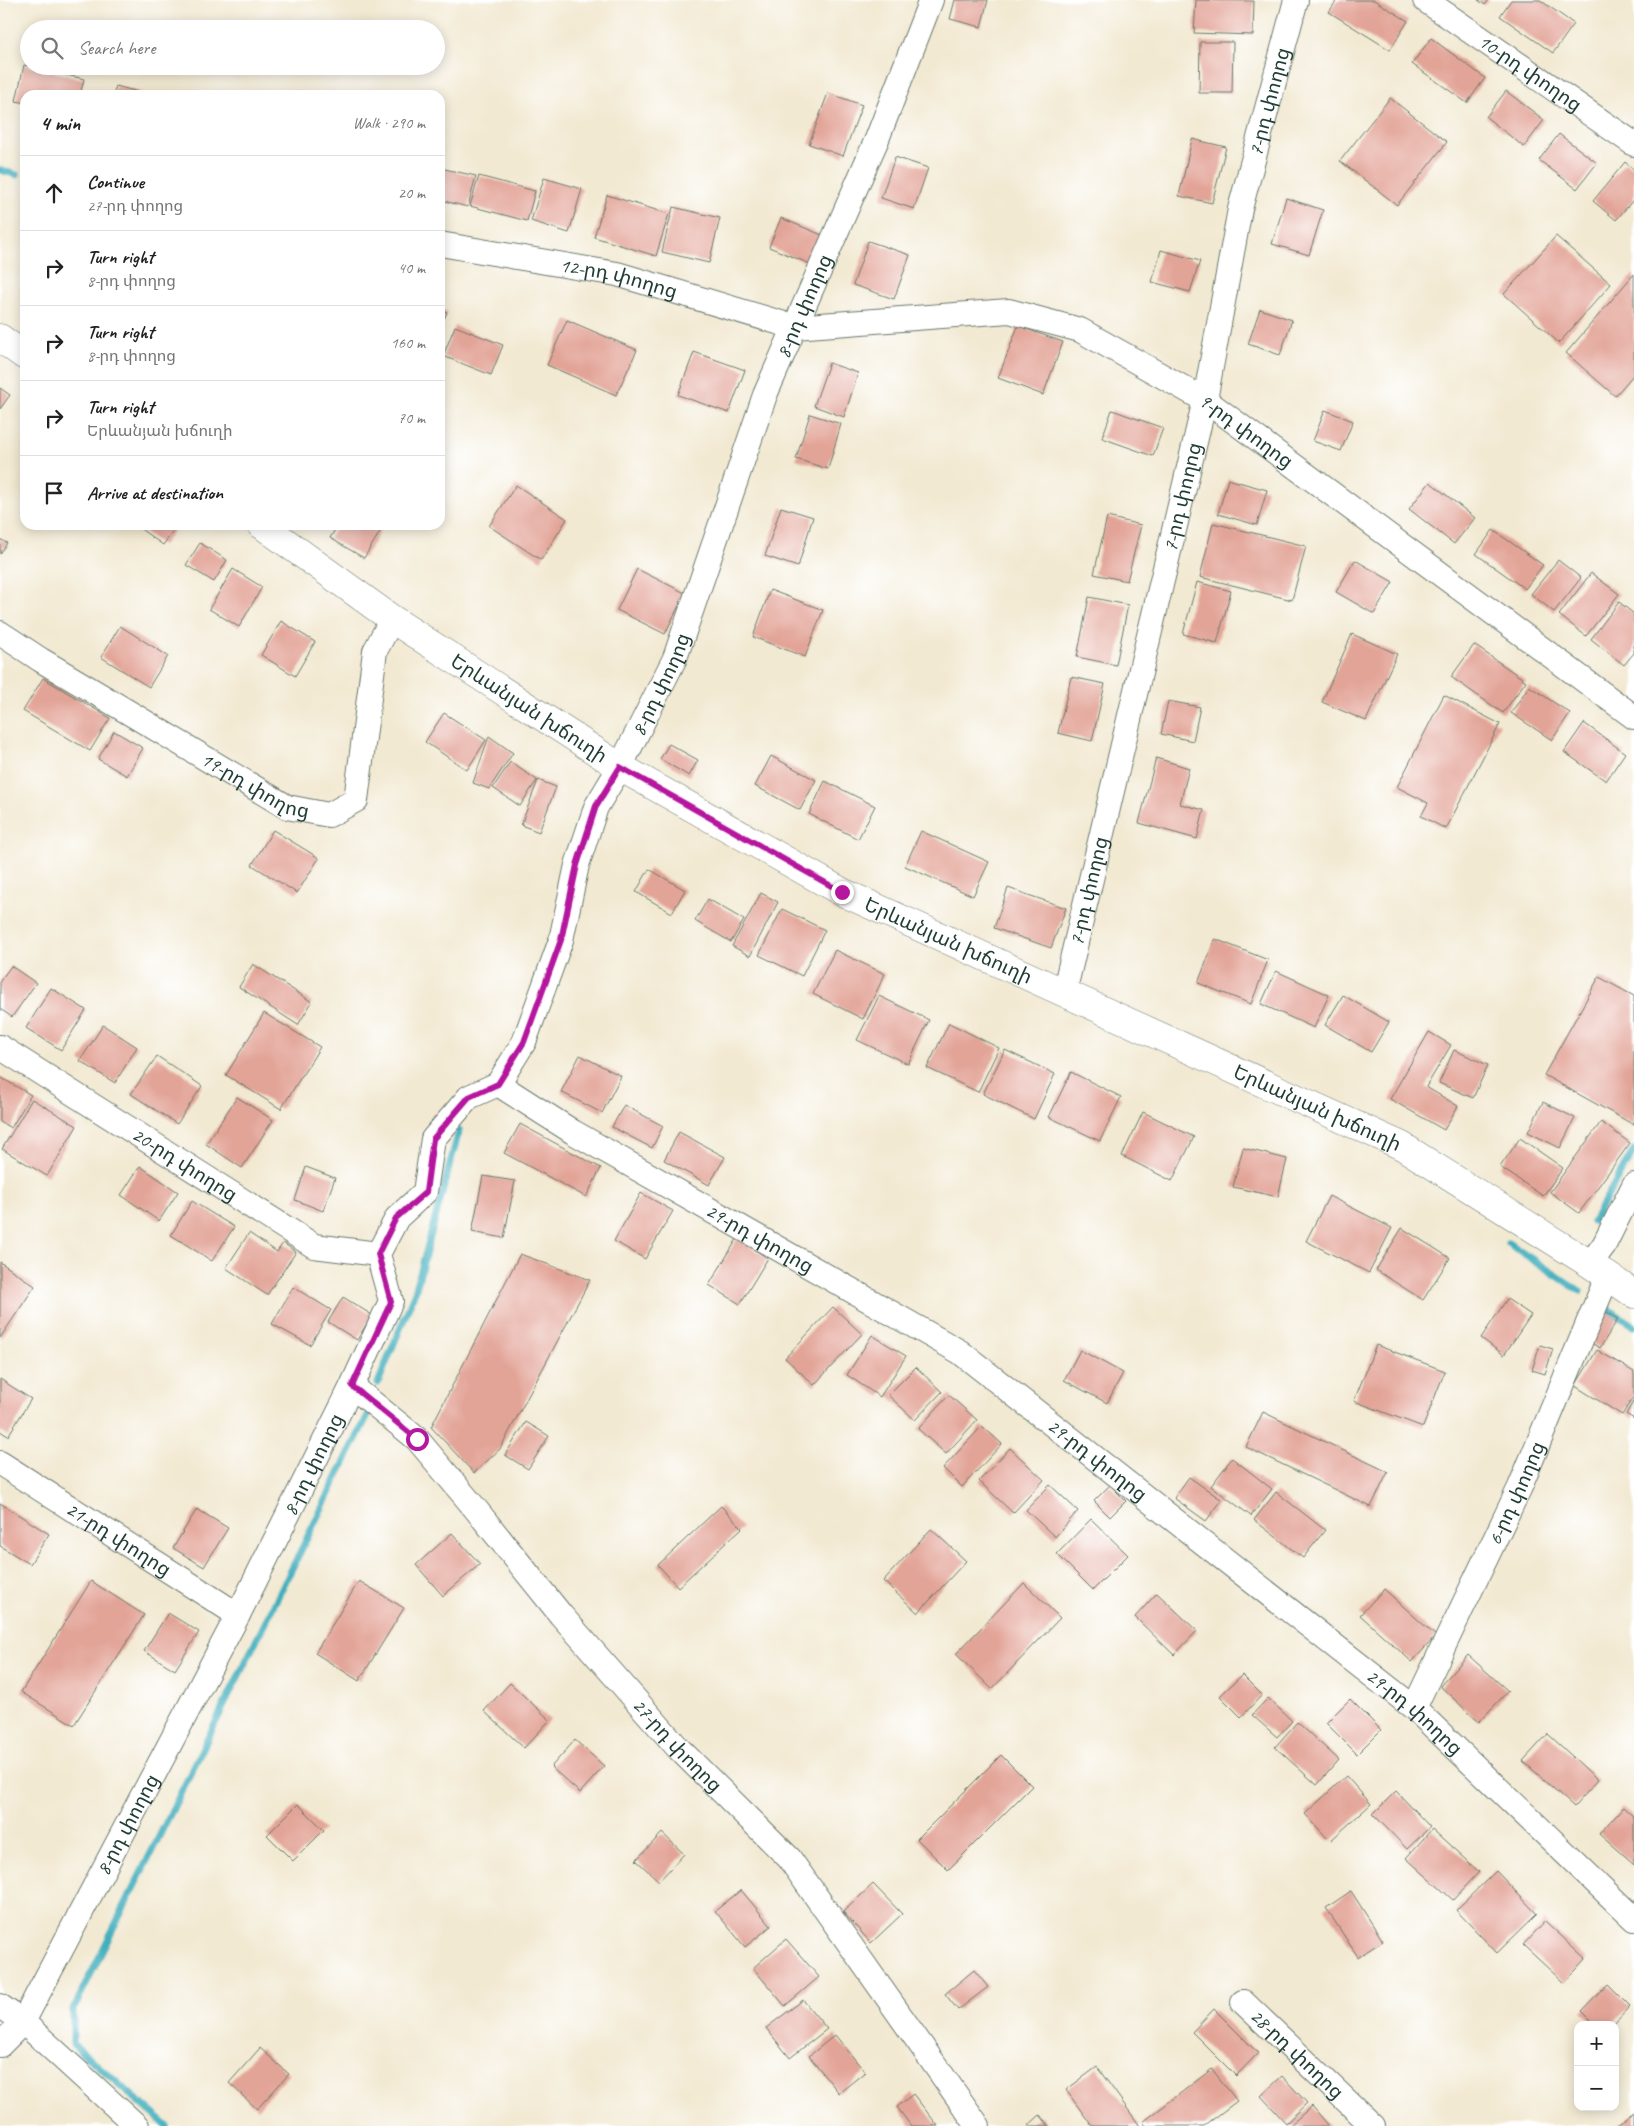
<!DOCTYPE html>
<html lang="en">
<head>
<meta charset="utf-8">
<style>
  :root { --surface:#fff; --page:#f6f6f6; --text:#222; --muted:#767676; --line:#e0e0e0 }
  body { margin:0; font-family:Caveat,"Noto Sans Armenian",sans-serif; background:var(--page); color:var(--text) }
  .controls { position:absolute; right:15px; bottom:15px; display:grid; overflow:hidden; border-radius:10px; box-shadow:0 2px 12px #0003 }
  .controls button { width:45px; height:45px; display:grid; place-items:center; padding:0; border:0; border-bottom:1px solid var(--line); background:var(--surface); color:var(--text); font:25px sans-serif }
  .stop { position:absolute; width:15px; height:15px; margin:-11px; border:4px solid #b5179e; border-radius:50%; background:#fff }
  .stop.end { background:#b5179e; border-color:#fff; box-shadow:0 1px 5px #0008 }
  .list { margin:0; padding:0; list-style:none }
  h2 { display:flex; justify-content:space-between; align-items:center; height:65px; margin:0; padding:0 20px; font-size:21px }
  h2 small { font-size:16px; font-weight:400; color:var(--muted) }
  .list li { display:grid; grid-template-columns:32px 1fr auto; gap:15px; align-items:center; box-sizing:border-box; height:75px; padding:0 20px; border-top:1px solid var(--line) }
  .list b { display:block; font-size:19px; white-space:nowrap }
  .list p { margin:0; font-size:16px; white-space:nowrap; color:var(--muted) }
  .list em { font-size:16px; font-style:normal; color:var(--muted) }
  .icon { flex:none; width:28px; height:28px; fill:none; stroke:currentColor; stroke-width:2; stroke-linecap:round; stroke-linejoin:round }
  .map { position:relative; flex:none; width:1634px; height:2126px; overflow:hidden }
  .search { position:absolute; background:var(--surface); box-shadow:0 2px 12px #0003; left:20px; top:20px; width:425px; height:55px; display:flex; align-items:center; gap:12px; box-sizing:border-box; padding:0 18px; border-radius:28px; color:var(--muted); font-size:19px }
  .panel { position:absolute; background:var(--surface); box-shadow:0 2px 12px #0003; left:20px; top:90px; width:425px; height:440px; border-radius:15px }
  .map>svg:first-child { display:block }
  .lines { fill:none; stroke-linecap:round; stroke-linejoin:round }
  .stream { stroke:#41afbe; stroke-width:7 }
  .building { fill:#e3a498 }
  .minor-casing { stroke:#69796b; stroke-width:26 }
  .major-casing { stroke:#69796b; stroke-width:29 }
  .minor { stroke:#fff; stroke-width:24 }
  .major { stroke:#fff; stroke-width:28 }
  .route { stroke:#b5179e; stroke-width:6 }
  .labels { text-anchor:middle; dominant-baseline:central; stroke-width:5; stroke-linejoin:round; paint-order:stroke }
  .street-label { font-size:20px; fill:#1f3d34; stroke:#fff }
</style>
</head>
<body>
<div class="map">
<svg width="1634" height="2126" viewBox="0 0 1634 2126">
  <rect width="100%" height="100%" fill="#fff"/>
  <filter id="ink" filterUnits="userSpaceOnUse"><feTurbulence type="fractalNoise" baseFrequency=".02" numOctaves="2"/><feDisplacementMap in="SourceGraphic" scale="10" xChannelSelector="R" yChannelSelector="G"/><feConvolveMatrix kernelMatrix="1 2 1 2 8 2 1 2 1" color-interpolation-filters="sRGB"/></filter>
  <filter id="wash" filterUnits="userSpaceOnUse"><feTurbulence type="fractalNoise" baseFrequency=".0096" numOctaves="4" result="noise"/><feDisplacementMap in="SourceGraphic" scale="20" xChannelSelector="R" yChannelSelector="G"/><feGaussianBlur stdDeviation="1.12" result="paint"/><feColorMatrix in="noise" values="0 0 0 0 0 0 0 0 0 0 0 0 0 0 0 0 0 1.4 0 .05"/><feComposite in="paint" operator="in"/></filter>
  <g filter="url(#wash)">
    <rect width="100%" height="100%" fill="#f2e9d2"/>
    <g class="lines">
      <!-- stream -->
      <g class="stream">
        <polyline points="0,170 17,175"/>
        <polyline points="1593,1221 1634,1150"/>
        <polyline points="1508,1243 1580,1291"/>
        <polyline points="1601,1304 1634,1326"/>
        <polyline points="378,1383 415,1292 459,1131"/>
        <polyline points="167,2126 73,2044 73,2010 369,1413"/>
      </g>
    </g>
    <g id="blocks">
      <!-- building -->
      <g class="building">
        <polygon points="955,0 988,0 981,27 950,19"/>
        <polygon points="1196,0 1254,1 1253,35 1194,33"/>
        <polygon points="1337,0 1374,0 1408,21 1390,50 1329,12"/>
        <polygon points="1478,0 1489,0 1485,5"/>
        <polygon points="1511,0 1540,0 1574,24 1553,53 1500,16"/>
        <polygon points="1431,38 1485,78 1467,103 1412,64"/>
        <polygon points="1200,42 1233,42 1232,93 1199,93"/>
        <polygon points="24,65 84,79 80,95 25,95 25,103 16,101"/>
        <polygon points="116,86 146,94 146,95 113,95"/>
        <polygon points="1506,91 1544,120 1524,147 1486,117"/>
        <polygon points="828,93 862,105 843,156 809,144"/>
        <polygon points="1390,98 1447,142 1397,205 1340,161"/>
        <polygon points="1559,134 1597,163 1577,189 1539,160"/>
        <polygon points="1192,139 1226,147 1212,203 1179,196"/>
        <polygon points="895,157 928,168 914,209 881,198"/>
        <polygon points="1625,162 1634,170 1634,199 1616,220 1593,201"/>
        <polygon points="440,168 476,176 468,207 440,200"/>
        <polygon points="479,176 535,191 527,221 470,206"/>
        <polygon points="544,178 582,189 569,233 531,221"/>
        <polygon points="607,195 669,214 656,256 594,237"/>
        <polygon points="1286,198 1323,210 1309,255 1272,244"/>
        <polygon points="673,207 720,218 709,263 662,252"/>
        <polygon points="781,218 822,235 810,264 769,247"/>
        <polygon points="1556,236 1611,284 1559,343 1504,294"/>
        <polygon points="868,241 910,255 894,299 853,285"/>
        <polygon points="1161,250 1200,261 1190,292 1152,282"/>
        <polygon points="1634,274 1634,374 1615,396 1566,353"/>
        <polygon points="440,309 447,312 440,329"/>
        <polygon points="1260,309 1292,320 1280,355 1248,344"/>
        <polygon points="567,320 637,350 616,395 547,365"/>
        <polygon points="455,326 503,345 491,375 443,356"/>
        <polygon points="1018,326 1063,342 1043,395 998,378"/>
        <polygon points="694,352 745,370 729,413 678,395"/>
        <polygon points="829,363 858,373 844,417 814,406"/>
        <polygon points="0,388 10,395 0,409"/>
        <polygon points="1112,410 1163,428 1153,456 1102,438"/>
        <polygon points="1325,410 1353,421 1341,451 1313,441"/>
        <polygon points="810,414 841,424 828,469 796,459"/>
        <polygon points="1228,479 1267,490 1257,525 1218,514"/>
        <polygon points="1430,482 1475,518 1454,544 1409,509"/>
        <polygon points="516,485 567,519 541,560 489,526"/>
        <polygon points="781,507 813,517 798,567 765,556"/>
        <polygon points="1107,517 1141,525 1127,581 1094,574"/>
        <polygon points="1213,523 1306,546 1292,600 1200,577"/>
        <polygon points="135,525 178,525 163,545"/>
        <polygon points="338,525 369,525 380,532 364,558 330,538"/>
        <polygon points="1493,530 1543,565 1525,589 1476,554"/>
        <polygon points="0,539 7,543 0,554"/>
        <polygon points="200,543 227,560 214,582 186,565"/>
        <polygon points="1355,560 1393,582 1374,614 1336,592"/>
        <polygon points="1558,560 1581,578 1554,612 1531,594"/>
        <polygon points="233,569 262,587 239,627 209,609"/>
        <polygon points="637,569 685,593 665,634 617,610"/>
        <polygon points="1591,573 1619,594 1586,636 1559,615"/>
        <polygon points="1197,582 1231,591 1217,643 1183,634"/>
        <polygon points="770,590 823,610 805,657 753,637"/>
        <polygon points="1089,597 1128,605 1116,665 1077,657"/>
        <polygon points="1619,602 1634,614 1634,653 1624,665 1591,639"/>
        <polygon points="281,621 315,642 295,676 261,655"/>
        <polygon points="120,626 168,656 149,687 101,657"/>
        <polygon points="1352,634 1397,654 1366,721 1322,702"/>
        <polygon points="1474,645 1526,681 1503,713 1451,677"/>
        <polygon points="1071,677 1105,684 1092,741 1058,733"/>
        <polygon points="43,678 110,718 90,751 23,711"/>
        <polygon points="1529,686 1570,713 1552,740 1511,713"/>
        <polygon points="1444,695 1500,724 1446,829 1421,816 1428,803 1397,787"/>
        <polygon points="1168,701 1200,707 1193,741 1161,734"/>
        <polygon points="444,713 486,740 467,770 425,742"/>
        <polygon points="1584,723 1625,753 1606,781 1564,752"/>
        <polygon points="114,731 143,748 127,776 98,759"/>
        <polygon points="489,736 513,753 489,789 473,783"/>
        <polygon points="669,744 698,760 689,776 660,759"/>
        <polygon points="771,756 816,780 800,810 755,786"/>
        <polygon points="1156,758 1189,768 1180,804 1204,810 1197,839 1139,823"/>
        <polygon points="510,762 537,780 520,806 493,788"/>
        <polygon points="538,780 556,787 539,832 521,825"/>
        <polygon points="825,781 875,806 858,839 809,814"/>
        <polygon points="273,830 319,858 297,893 252,865"/>
        <polygon points="921,831 989,862 973,896 905,866"/>
        <polygon points="649,869 685,890 672,913 636,892"/>
        <polygon points="1008,888 1066,908 1051,948 994,928"/>
        <polygon points="761,893 778,902 750,956 732,946"/>
        <polygon points="708,899 744,920 731,942 695,921"/>
        <polygon points="782,909 825,930 802,976 759,955"/>
        <polygon points="1215,939 1268,960 1251,1004 1198,983"/>
        <polygon points="835,950 885,974 863,1019 813,994"/>
        <polygon points="253,964 312,1002 298,1025 239,987"/>
        <polygon points="11,966 36,983 12,1017 0,1009 0,981"/>
        <polygon points="1276,971 1329,995 1314,1028 1261,1004"/>
        <polygon points="1599,977 1634,996 1634,1125 1544,1075"/>
        <polygon points="51,988 86,1010 61,1050 26,1028"/>
        <polygon points="1343,995 1389,1022 1371,1052 1325,1025"/>
        <polygon points="879,996 929,1020 908,1064 857,1040"/>
        <polygon points="264,1013 320,1047 281,1109 226,1075"/>
        <polygon points="949,1023 999,1048 978,1092 927,1068"/>
        <polygon points="103,1025 137,1047 115,1083 80,1061"/>
        <polygon points="1429,1032 1451,1045 1426,1087 1458,1106 1444,1130 1390,1099"/>
        <polygon points="1005,1050 1055,1074 1034,1119 983,1094"/>
        <polygon points="1454,1050 1488,1065 1473,1098 1439,1083"/>
        <polygon points="580,1055 621,1076 602,1113 561,1092"/>
        <polygon points="157,1056 202,1086 177,1124 131,1094"/>
        <polygon points="1071,1072 1121,1097 1100,1141 1049,1117"/>
        <polygon points="0,1077 31,1095 11,1128 0,1122"/>
        <polygon points="237,1097 273,1120 242,1168 206,1144"/>
        <polygon points="32,1099 77,1126 47,1176 2,1149"/>
        <polygon points="1543,1102 1575,1118 1560,1148 1528,1132"/>
        <polygon points="624,1105 663,1126 652,1148 612,1127"/>
        <polygon points="1143,1112 1194,1137 1172,1181 1122,1156"/>
        <polygon points="1601,1122 1630,1143 1579,1213 1550,1192"/>
        <polygon points="520,1124 601,1168 586,1197 504,1153"/>
        <polygon points="679,1132 725,1157 709,1185 664,1160"/>
        <polygon points="1520,1138 1563,1168 1543,1196 1500,1167"/>
        <polygon points="1243,1148 1287,1159 1278,1197 1233,1187"/>
        <polygon points="140,1166 178,1192 159,1221 121,1195"/>
        <polygon points="306,1167 335,1178 323,1211 295,1200"/>
        <polygon points="483,1176 515,1181 504,1238 472,1232"/>
        <polygon points="641,1193 673,1211 645,1259 614,1241"/>
        <polygon points="1329,1196 1392,1228 1369,1273 1306,1241"/>
        <polygon points="192,1201 234,1227 212,1261 171,1235"/>
        <polygon points="1402,1228 1450,1258 1423,1300 1376,1270"/>
        <polygon points="249,1233 277,1252 283,1243 296,1252 267,1295 226,1268"/>
        <polygon points="737,1239 768,1258 740,1304 709,1285"/>
        <polygon points="520,1254 590,1280 500,1449 474,1473 431,1427"/>
        <polygon points="0,1262 35,1286 0,1338"/>
        <polygon points="293,1287 331,1310 310,1345 272,1324"/>
        <polygon points="343,1297 372,1315 357,1340 328,1322"/>
        <polygon points="1507,1299 1531,1315 1504,1355 1481,1338"/>
        <polygon points="833,1307 862,1334 814,1385 785,1358"/>
        <polygon points="1603,1310 1618,1319 1600,1348 1586,1340"/>
        <polygon points="872,1335 906,1356 880,1397 847,1375"/>
        <polygon points="1376,1345 1445,1371 1423,1427 1354,1401"/>
        <polygon points="1540,1345 1553,1349 1545,1374 1532,1370"/>
        <polygon points="1080,1350 1123,1373 1107,1403 1064,1380"/>
        <polygon points="1597,1350 1634,1372 1634,1396 1622,1415 1575,1386"/>
        <polygon points="916,1367 942,1392 915,1420 888,1395"/>
        <polygon points="0,1379 31,1399 8,1436 0,1431"/>
        <polygon points="949,1395 977,1420 946,1454 918,1429"/>
        <polygon points="1634,1400 1634,1419 1626,1414"/>
        <polygon points="1263,1412 1388,1472 1371,1507 1246,1447"/>
        <polygon points="526,1422 549,1436 528,1469 505,1455"/>
        <polygon points="982,1426 1002,1444 962,1487 943,1468"/>
        <polygon points="1010,1448 1044,1480 1013,1513 979,1481"/>
        <polygon points="1232,1458 1272,1489 1251,1516 1211,1486"/>
        <polygon points="1189,1477 1222,1500 1206,1521 1174,1498"/>
        <polygon points="1050,1485 1078,1511 1055,1537 1026,1510"/>
        <polygon points="1110,1485 1126,1501 1110,1517 1094,1501"/>
        <polygon points="1276,1492 1325,1530 1303,1558 1254,1520"/>
        <polygon points="0,1503 49,1534 30,1564 0,1546"/>
        <polygon points="721,1506 742,1528 678,1587 658,1565"/>
        <polygon points="197,1509 228,1528 204,1567 173,1548"/>
        <polygon points="1091,1519 1128,1555 1093,1590 1057,1554"/>
        <polygon points="931,1529 966,1561 918,1613 883,1581"/>
        <polygon points="452,1533 480,1564 443,1596 416,1565"/>
        <polygon points="91,1581 144,1615 74,1725 21,1692"/>
        <polygon points="359,1581 404,1608 359,1681 315,1653"/>
        <polygon points="1024,1583 1060,1618 992,1689 956,1654"/>
        <polygon points="1384,1589 1436,1636 1412,1662 1360,1615"/>
        <polygon points="1157,1593 1197,1631 1174,1655 1135,1617"/>
        <polygon points="168,1613 199,1632 175,1670 144,1651"/>
        <polygon points="1468,1655 1508,1691 1479,1722 1440,1686"/>
        <polygon points="1242,1675 1262,1695 1241,1717 1220,1696"/>
        <polygon points="510,1683 550,1720 524,1748 484,1711"/>
        <polygon points="1268,1698 1292,1721 1277,1737 1252,1715"/>
        <polygon points="1350,1699 1381,1730 1357,1754 1326,1723"/>
        <polygon points="1297,1722 1339,1760 1317,1785 1275,1747"/>
        <polygon points="1548,1734 1598,1780 1574,1807 1523,1761"/>
        <polygon points="575,1740 604,1766 580,1793 551,1767"/>
        <polygon points="1001,1755 1032,1786 948,1870 917,1839"/>
        <polygon points="1346,1776 1371,1804 1330,1841 1305,1814"/>
        <polygon points="1396,1791 1430,1827 1407,1849 1373,1814"/>
        <polygon points="298,1804 324,1830 293,1861 267,1835"/>
        <polygon points="1623,1807 1634,1817 1634,1865 1599,1834"/>
        <polygon points="1432,1829 1479,1872 1453,1900 1406,1858"/>
        <polygon points="662,1833 684,1854 659,1881 636,1860"/>
        <polygon points="1496,1871 1537,1914 1497,1953 1456,1910"/>
        <polygon points="873,1884 902,1914 871,1943 843,1912"/>
        <polygon points="741,1890 771,1926 745,1947 715,1911"/>
        <polygon points="1351,1891 1383,1941 1358,1957 1326,1908"/>
        <polygon points="1545,1921 1586,1959 1564,1983 1523,1945"/>
        <polygon points="786,1939 819,1977 785,2006 753,1968"/>
        <polygon points="974,1970 988,1987 958,2010 945,1994"/>
        <polygon points="1608,1984 1630,2006 1612,2025 1596,2025 1582,2011"/>
        <polygon points="803,2000 827,2029 790,2058 766,2028"/>
        <polygon points="1214,2009 1258,2053 1236,2076 1192,2032"/>
        <polygon points="835,2035 865,2072 839,2093 809,2056"/>
        <polygon points="260,2048 289,2074 257,2109 229,2083"/>
        <polygon points="1097,2067 1140,2126 1092,2126 1066,2090"/>
        <polygon points="1212,2069 1237,2101 1204,2126 1146,2126 1143,2122"/>
        <polygon points="1282,2076 1307,2103 1286,2123 1261,2096"/>
        <polygon points="913,2094 938,2126 911,2126 897,2107"/>
        <polygon points="1312,2106 1329,2126 1289,2126"/>
        <polygon points="1634,2113 1634,2126 1617,2126"/>
        <polygon points="1040,2115 1049,2126 1028,2126"/>
      </g>
    </g>
  </g>
  <g filter="url(#ink)">
    <use href="#blocks" fill-opacity="0" stroke="#69796b" stroke-width="1"/>
    <g class="lines">
      <!-- minor casing -->
      <g class="minor-casing">
        <g id="minor">
          <path id="s1" d="M1425,0L1634,144"/>
          <path id="s2" d="M440,244L617,274L794,327L1009,311L1080,330L1205,400L1634,717"/>
          <path id="s3" d="M0,633L41,660L287,807L329,815L356,800L375,651L392,619"/>
          <path id="s4" d="M1064,993L1205,400L1240,209L1296,0"/>
          <path id="s5" d="M0,1047L314,1246L378,1254"/>
          <path id="s6" d="M498,1084L573,1132L960,1352L1414,1708L1634,1919"/>
          <polyline points="1590,1264 1604,1245 1634,1185"/>
          <path id="s7" d="M352,1386L417,1439L474,1507L561,1615L679,1749L789,1858L978,2126"/>
          <path id="s8" d="M0,1463L238,1615"/>
          <path id="s9" d="M1414,1708L1520,1487L1608,1275"/>
          <path id="s10" d="M1243,2002L1373,2126"/>
          <polyline points="0,2006 23,2022 137,2126"/>
          <path id="s11" d="M0,2045L23,2022L238,1615L352,1386L391,1301L378,1254L397,1218L425,1192L433,1139L469,1097L498,1084L524,1042L561,940L577,865L596,807L620,767L675,658L765,395L877,139L931,0"/>
        </g>
      </g>
      <!-- major casing -->
      <g class="major-casing">
        <g id="major">
          <polyline points="0,338 25,356"/>
          <path id="s12" d="M262,525L392,619L620,767L842,892L1402,1146L1590,1264L1634,1294"/>
        </g>
      </g>
      <!-- minor -->
      <use href="#minor" class="minor"/>
      <!-- major -->
      <use href="#major" class="major"/>
    </g>
  </g>
  <g class="lines" filter="url(#ink)">
    <!-- route -->
    <polyline class="route" points="417,1439 352,1386 391,1302 378,1254 396,1218 426,1192 433,1139 469,1097 498,1084 524,1042 561,940 577,865 596,806 620,767 842,892"/>
  </g>
  <g class="labels">
    <!-- street labels -->
    <g class="street-label">
      <text stroke="none"><textPath href="#s1" startOffset="128">10-րդ փողոց</textPath></text>
      <text stroke="none"><textPath href="#s4" startOffset="915">7-րդ փողոց</textPath></text>
      <text stroke="none"><textPath href="#s2" startOffset="182">12-րդ փողոց</textPath></text>
      <text stroke="none"><textPath href="#s11" startOffset="1950">8-րդ փողոց</textPath></text>
      <text stroke="none"><textPath href="#s2" startOffset="848">9-րդ փողոց</textPath></text>
      <text stroke="none"><textPath href="#s4" startOffset="510">7-րդ փողոց</textPath></text>
      <text stroke="none"><textPath href="#s11" startOffset="1545">8-րդ փողոց</textPath></text>
      <text stroke="none"><textPath href="#s12" startOffset="324">Երևանյան խճուղի</textPath></text>
      <text stroke="none"><textPath href="#s3" startOffset="298">19-րդ փողոց</textPath></text>
      <text stroke="none"><textPath href="#s4" startOffset="105">7-րդ փողոց</textPath></text>
      <text stroke="none"><textPath href="#s12" startOffset="804">Երևանյան խճուղի</textPath></text>
      <text stroke="none"><textPath href="#s12" startOffset="1209">Երևանյան խճուղի</textPath></text>
      <text stroke="none"><textPath href="#s5" startOffset="219">20-րդ փողոց</textPath></text>
      <text stroke="none"><textPath href="#s6" startOffset="304">29-րդ փողոց</textPath></text>
      <text stroke="none"><textPath href="#s6" startOffset="709">29-րդ փողոց</textPath></text>
      <text stroke="none"><textPath href="#s11" startOffset="661">8-րդ փողոց</textPath></text>
      <text stroke="none"><textPath href="#s9" startOffset="238">6-րդ փողոց</textPath></text>
      <text stroke="none"><textPath href="#s8" startOffset="141">21-րդ փողոց</textPath></text>
      <text stroke="none"><textPath href="#s6" startOffset="1114">29-րդ փողոց</textPath></text>
      <text stroke="none"><textPath href="#s7" startOffset="486">27-րդ փողոց</textPath></text>
      <text stroke="none"><textPath href="#s11" startOffset="256">8-րդ փողոց</textPath></text>
      <text stroke="none"><textPath href="#s10" startOffset="75">28-րդ փողոց</textPath></text>
    </g>
  </g>
</svg>
<div class="controls">
<button>+</button>
<button>−</button>
</div>
<div class="stop" style="left:417px;top:1439px"></div>
<div class="stop end" style="left:842px;top:892px"></div>
<div class="search"><svg class="icon" aria-label="search" viewBox="0 0 24 24"><circle cx="10" cy="10" r="6"/><path d="M15 15l6 6"/></svg>Search here</div>
<section class="panel">
<h2>4 min<small>Walk · 290 m</small></h2>
<ul class="list">
<li><svg class="icon" aria-label="ahead" viewBox="0 0 24 24"><path d="M12 20V5M6 11l6-6 6 6"/></svg><div><b>Continue</b><p>27-րդ փողոց</p></div><em>20 m</em></li>
<li><svg class="icon" aria-label="right" viewBox="0 0 24 24"><path d="M7 20v-9h11M14 6l5 5-5 5"/></svg><div><b>Turn right</b><p>8-րդ փողոց</p></div><em>40 m</em></li>
<li><svg class="icon" aria-label="right" viewBox="0 0 24 24"><path d="M7 20v-9h11M14 6l5 5-5 5"/></svg><div><b>Turn right</b><p>8-րդ փողոց</p></div><em>160 m</em></li>
<li><svg class="icon" aria-label="right" viewBox="0 0 24 24"><path d="M7 20v-9h11M14 6l5 5-5 5"/></svg><div><b>Turn right</b><p>Երևանյան խճուղի</p></div><em>70 m</em></li>
<li><svg class="icon" aria-label="arrive" viewBox="0 0 24 24"><path d="M6 21V4h12l-3 4 3 4H6"/></svg><div><b>Arrive at destination</b></div></li>
</ul>
</section>
</div>
</body>
</html>
